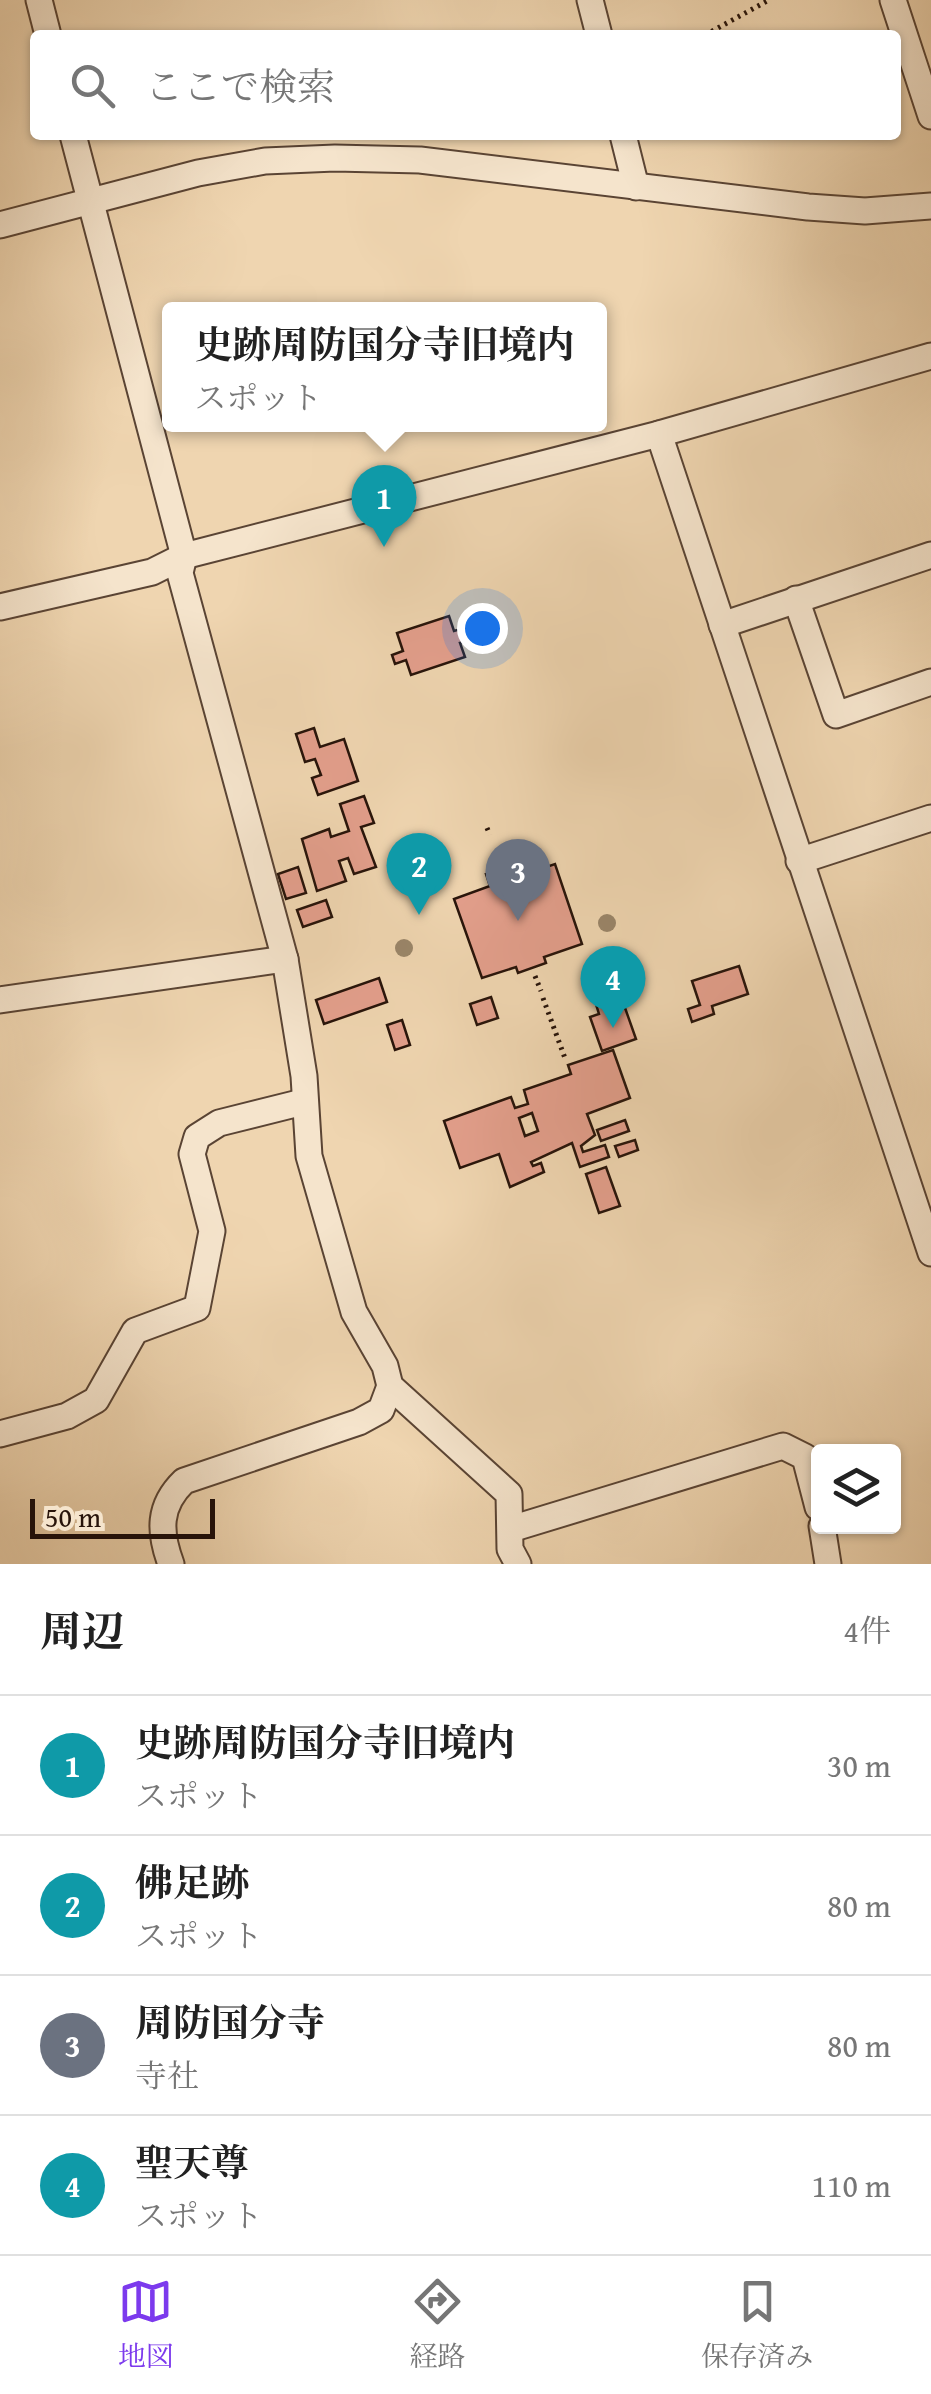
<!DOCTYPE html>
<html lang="ja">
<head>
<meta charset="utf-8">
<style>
  :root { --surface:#fff; --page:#f6f6f6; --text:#222; --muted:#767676; --line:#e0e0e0; --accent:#7c3aed }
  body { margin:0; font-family:"Gentium Book Plus","Noto Serif JP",serif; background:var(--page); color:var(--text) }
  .controls { position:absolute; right:30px; bottom:30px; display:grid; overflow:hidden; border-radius:10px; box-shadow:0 2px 8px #0004 }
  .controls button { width:90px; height:90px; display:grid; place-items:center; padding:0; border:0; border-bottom:2px solid var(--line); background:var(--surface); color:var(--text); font:50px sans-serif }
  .scale { position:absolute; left:30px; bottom:25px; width:185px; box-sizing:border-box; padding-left:10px; border:5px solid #28140a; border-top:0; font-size:28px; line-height:35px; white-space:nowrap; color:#28140a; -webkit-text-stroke:8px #f5e4cc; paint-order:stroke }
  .you { position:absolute; left:482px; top:628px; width:35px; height:35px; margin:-25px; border:8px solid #fff; border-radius:50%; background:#1a73e8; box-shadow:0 0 0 15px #1a73e833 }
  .badge { display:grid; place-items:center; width:65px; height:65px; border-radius:50%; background:var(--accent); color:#fff; font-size:32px; font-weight:700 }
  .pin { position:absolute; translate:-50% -82px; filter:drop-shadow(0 2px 5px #0008) }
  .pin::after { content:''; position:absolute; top:52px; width:35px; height:30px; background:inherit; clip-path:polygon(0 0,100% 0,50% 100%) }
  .popup { position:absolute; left:162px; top:302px; width:445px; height:130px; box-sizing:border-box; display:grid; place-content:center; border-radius:10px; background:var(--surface); filter:drop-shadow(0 2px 8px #0005); font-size:32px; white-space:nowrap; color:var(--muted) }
  .popup b { font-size:38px; color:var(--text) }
  .popup::after { content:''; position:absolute; left:50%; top:100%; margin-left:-20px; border:20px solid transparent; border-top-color:var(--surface) }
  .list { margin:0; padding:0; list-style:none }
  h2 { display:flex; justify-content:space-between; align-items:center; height:130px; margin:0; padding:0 40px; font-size:42px }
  h2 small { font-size:32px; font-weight:400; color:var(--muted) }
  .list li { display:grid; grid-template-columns:65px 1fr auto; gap:30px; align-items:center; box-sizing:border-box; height:140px; padding:0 40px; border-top:2px solid var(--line) }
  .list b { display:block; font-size:38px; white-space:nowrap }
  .list p { margin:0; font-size:32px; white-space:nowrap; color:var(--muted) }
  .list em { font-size:32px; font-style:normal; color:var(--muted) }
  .icon { flex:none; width:55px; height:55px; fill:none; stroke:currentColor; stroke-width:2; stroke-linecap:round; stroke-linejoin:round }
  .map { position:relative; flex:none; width:931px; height:1564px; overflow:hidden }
  .search { position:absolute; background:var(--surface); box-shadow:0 2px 8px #0004; left:30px; right:30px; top:30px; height:110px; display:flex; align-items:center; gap:25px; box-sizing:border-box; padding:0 35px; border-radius:10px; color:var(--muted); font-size:38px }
  .sheet { height:690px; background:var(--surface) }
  nav { display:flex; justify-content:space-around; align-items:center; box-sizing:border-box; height:140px; border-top:2px solid var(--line); background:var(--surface); font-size:28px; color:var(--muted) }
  nav a { display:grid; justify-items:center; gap:5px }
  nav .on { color:var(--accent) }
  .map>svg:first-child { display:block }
  .building { fill:#e39f8c; stroke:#28140a; stroke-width:2.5; fill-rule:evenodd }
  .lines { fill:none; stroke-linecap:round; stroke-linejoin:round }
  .minor-casing { stroke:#5a4434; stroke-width:29 }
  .path { stroke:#28140a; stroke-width:5; stroke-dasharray:2.5 5; stroke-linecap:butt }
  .minor { stroke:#f5e4cc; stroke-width:25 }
  .tree { fill:#9a866a }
</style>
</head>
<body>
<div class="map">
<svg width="931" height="1564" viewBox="0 0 931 1564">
  <rect width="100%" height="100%" fill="#efd5b0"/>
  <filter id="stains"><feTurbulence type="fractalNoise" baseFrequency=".002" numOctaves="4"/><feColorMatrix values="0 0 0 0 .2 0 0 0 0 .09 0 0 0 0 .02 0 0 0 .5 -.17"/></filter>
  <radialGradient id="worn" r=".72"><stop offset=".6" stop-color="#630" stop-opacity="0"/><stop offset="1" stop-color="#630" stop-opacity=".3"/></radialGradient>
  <!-- building -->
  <g class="building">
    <polygon points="449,616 454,631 464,628 468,641 460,643 465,657 411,675 406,660 395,664 392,655 403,651 397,633"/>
    <polygon points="314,728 320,747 344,739 358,781 318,795 312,778 321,775 315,759 305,762 296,734"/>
    <polygon points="364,796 374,823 361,827 376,867 354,874 348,858 339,861 346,881 317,891 302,839 329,829 331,837 349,831 340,804"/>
    <polygon points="516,864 520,876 555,864 582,944 544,957 546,963 518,973 516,967 482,978 454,899 490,886 486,874"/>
    <polygon points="298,867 306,893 286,899 278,874"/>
    <polygon points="326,900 332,917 303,927 297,910"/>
    <polygon points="739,966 748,994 712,1006 714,1014 692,1022 688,1009 700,1005 692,981"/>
    <polygon points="379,978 387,1002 324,1024 316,1000"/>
    <polygon points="607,993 612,1009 624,1005 636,1039 602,1051 590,1017 599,1014 594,998"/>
    <polygon points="491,997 498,1018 477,1025 470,1004"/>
    <polygon points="402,1020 410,1045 395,1050 387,1025"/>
    <path d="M613,1050L630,1098L587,1114L595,1135L581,1146L583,1152L605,1145L609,1157L580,1167L572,1143L531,1162L533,1166L541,1163L544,1172L510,1187L499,1154L460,1168L444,1121L511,1097L515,1108L528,1104L524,1090L571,1074L568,1065ZM532,1113L538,1131L525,1136L519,1118Z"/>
    <polygon points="625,1120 629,1131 601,1141 597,1130"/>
    <polygon points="635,1140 638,1150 619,1157 615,1146"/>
    <polygon points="606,1167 620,1206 599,1213 586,1174"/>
  </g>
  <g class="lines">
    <!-- minor casing -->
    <g class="minor-casing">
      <g id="minor">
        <polyline points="39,0 48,35"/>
        <polyline points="590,0 599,35"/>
        <polyline points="893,0 931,116"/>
        <polyline points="73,135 184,556 180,573 285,959 304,1076 309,1156 354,1312 385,1366 390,1386 509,1494 510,1549 518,1564"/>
        <polyline points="623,135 636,187"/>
        <polyline points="0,225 198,173 265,161 335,158 420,160 808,207 865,211 931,206"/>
        <polyline points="659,434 931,1253"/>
        <polyline points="796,599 836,715 931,682"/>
        <polyline points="0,607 152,572 184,556 659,434 931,356"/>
        <polyline points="722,625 931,555"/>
        <polyline points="799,861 931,818"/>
        <polyline points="0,1000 285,959"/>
        <polyline points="0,1434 67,1416 96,1400 135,1331 197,1308 212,1231 192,1154 197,1137 219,1123 303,1102"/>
        <polyline points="822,1526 828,1564"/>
        <polyline points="511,1529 783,1446 805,1457 818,1507"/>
        <path d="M171,1564C159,1532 158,1506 184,1481L359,1422L381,1410L390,1386"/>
      </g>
    </g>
    <!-- path -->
    <g class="path">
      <polyline points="705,35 769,0"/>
      <polyline points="487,828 490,835"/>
      <polyline points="535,976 541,991"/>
      <polyline points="543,998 566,1061"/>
    </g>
    <!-- minor -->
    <use href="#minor" class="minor"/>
  </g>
  <!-- trees -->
  <g class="tree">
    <circle cx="607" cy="923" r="9"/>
    <circle cx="404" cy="948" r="9"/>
  </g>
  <rect width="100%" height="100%" filter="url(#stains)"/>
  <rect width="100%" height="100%" fill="url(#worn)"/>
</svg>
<div class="controls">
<button><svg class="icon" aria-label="layers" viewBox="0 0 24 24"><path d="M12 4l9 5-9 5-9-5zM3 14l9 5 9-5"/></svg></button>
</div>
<div class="scale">50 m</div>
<div class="you"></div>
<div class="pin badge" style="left:384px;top:547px;background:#0f9aa8">1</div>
<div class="popup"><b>史跡周防国分寺旧境内</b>スポット</div>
<div class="pin badge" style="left:419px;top:915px;background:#0f9aa8">2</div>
<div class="pin badge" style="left:518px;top:921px;background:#6b7280">3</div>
<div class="pin badge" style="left:613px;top:1028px;background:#0f9aa8">4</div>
<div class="search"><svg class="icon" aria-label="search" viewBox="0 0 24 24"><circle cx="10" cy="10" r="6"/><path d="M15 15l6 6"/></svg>ここで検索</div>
</div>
<section class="sheet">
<h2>周辺<small>4件</small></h2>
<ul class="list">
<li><span class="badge" style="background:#0f9aa8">1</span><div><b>史跡周防国分寺旧境内</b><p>スポット</p></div><em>30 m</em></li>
<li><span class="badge" style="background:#0f9aa8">2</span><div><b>佛足跡</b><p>スポット</p></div><em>80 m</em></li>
<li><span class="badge" style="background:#6b7280">3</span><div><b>周防国分寺</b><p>寺社</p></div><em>80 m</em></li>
<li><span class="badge" style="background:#0f9aa8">4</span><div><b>聖天尊</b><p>スポット</p></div><em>110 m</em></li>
</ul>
</section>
<nav>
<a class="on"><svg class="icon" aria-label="map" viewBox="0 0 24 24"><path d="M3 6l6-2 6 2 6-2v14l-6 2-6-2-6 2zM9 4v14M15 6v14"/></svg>地図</a>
<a><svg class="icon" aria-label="directions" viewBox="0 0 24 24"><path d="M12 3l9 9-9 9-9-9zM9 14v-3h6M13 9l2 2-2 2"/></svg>経路</a>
<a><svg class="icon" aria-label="saved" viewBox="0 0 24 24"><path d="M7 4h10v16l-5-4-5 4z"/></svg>保存済み</a>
</nav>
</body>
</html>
